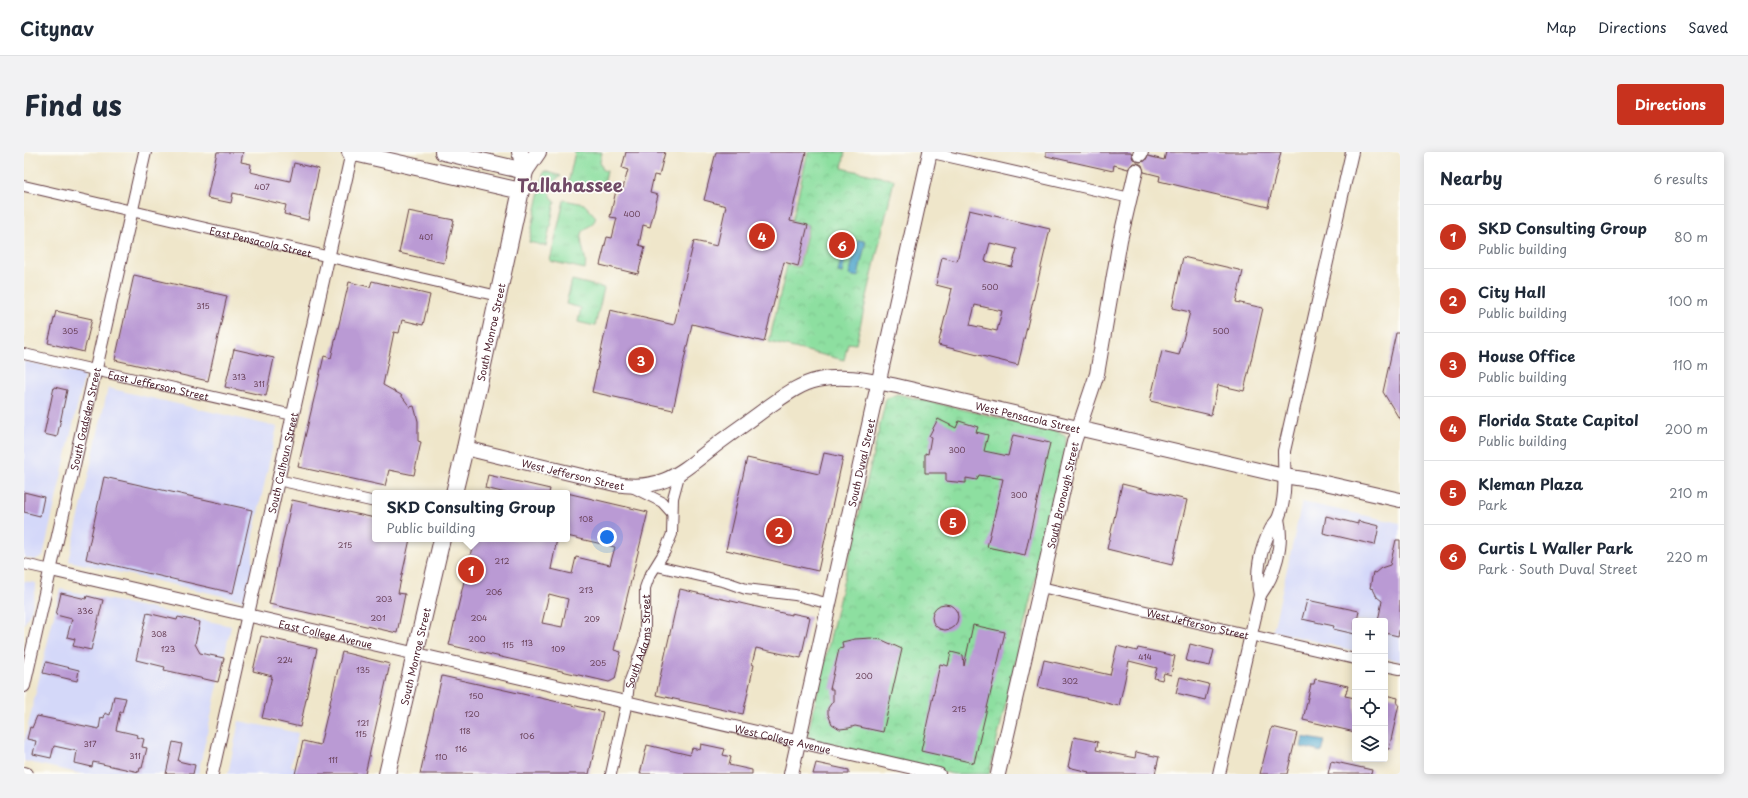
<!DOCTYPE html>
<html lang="en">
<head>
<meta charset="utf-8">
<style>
  :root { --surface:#fff; --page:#f2f2f3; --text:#1f2937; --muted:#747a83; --line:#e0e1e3; --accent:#c8321e }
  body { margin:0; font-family:"Playpen Sans",sans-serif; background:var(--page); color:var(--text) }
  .controls { position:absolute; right:12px; bottom:12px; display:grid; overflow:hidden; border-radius:4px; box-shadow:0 2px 10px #0003 }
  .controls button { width:36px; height:36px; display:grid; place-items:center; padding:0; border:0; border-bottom:1px solid var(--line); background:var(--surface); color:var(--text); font:20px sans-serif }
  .you { position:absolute; left:583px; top:385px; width:14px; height:14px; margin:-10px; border:3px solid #fff; border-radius:50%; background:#1a73e8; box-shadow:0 0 0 6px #1a73e833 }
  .badge { display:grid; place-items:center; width:26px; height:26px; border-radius:50%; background:var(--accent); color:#fff; font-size:13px; font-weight:700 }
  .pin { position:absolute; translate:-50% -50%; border:2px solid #fff; box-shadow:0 1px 4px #0006 }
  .popup { position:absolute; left:348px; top:338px; width:198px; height:52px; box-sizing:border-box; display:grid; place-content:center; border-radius:4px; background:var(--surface); filter:drop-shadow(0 1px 3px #0005); font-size:13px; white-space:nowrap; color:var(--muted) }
  .popup b { font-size:15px; color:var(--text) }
  .popup::after { content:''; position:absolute; left:50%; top:100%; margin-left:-8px; border:8px solid transparent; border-top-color:var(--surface) }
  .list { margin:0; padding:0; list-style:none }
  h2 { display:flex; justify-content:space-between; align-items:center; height:52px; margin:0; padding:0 16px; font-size:17px }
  h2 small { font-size:13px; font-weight:400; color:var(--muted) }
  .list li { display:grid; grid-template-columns:26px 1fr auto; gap:12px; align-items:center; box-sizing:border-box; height:64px; padding:0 16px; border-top:1px solid var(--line) }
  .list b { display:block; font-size:15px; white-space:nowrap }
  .list p { margin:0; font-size:13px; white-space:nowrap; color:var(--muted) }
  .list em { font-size:13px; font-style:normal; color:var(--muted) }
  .icon { flex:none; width:22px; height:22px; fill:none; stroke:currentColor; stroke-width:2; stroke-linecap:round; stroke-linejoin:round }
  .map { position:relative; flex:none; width:1376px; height:622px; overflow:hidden; border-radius:4px }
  header { display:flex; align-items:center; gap:24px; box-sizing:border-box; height:56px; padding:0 20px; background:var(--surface); border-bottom:1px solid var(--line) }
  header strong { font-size:19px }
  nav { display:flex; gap:22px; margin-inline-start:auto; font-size:14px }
  .intro { display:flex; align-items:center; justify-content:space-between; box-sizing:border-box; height:96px; padding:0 24px }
  h1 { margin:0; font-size:28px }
  .button { padding:10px 18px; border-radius:4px; background:var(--accent); color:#fff; font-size:14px; font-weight:700 }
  main { display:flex; gap:24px; padding:0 24px }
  aside { flex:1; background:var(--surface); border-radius:4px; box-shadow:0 2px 10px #0003 }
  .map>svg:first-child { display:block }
  .built { fill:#d4d8f9 }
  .grass { fill:url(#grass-tufts); stroke:#6c7f66 }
  .park { fill:url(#park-crowns); stroke:#6c7f66 }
  .water { fill:#4da5ca; stroke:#4c627a }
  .building { fill:#ba9ad4; fill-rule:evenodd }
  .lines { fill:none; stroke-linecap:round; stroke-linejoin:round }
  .minor-casing { stroke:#633d43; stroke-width:12 }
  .tertiary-casing { stroke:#633d43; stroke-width:14 }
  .secondary-casing { stroke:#633d43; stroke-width:16 }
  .primary-casing { stroke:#633d43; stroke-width:18 }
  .minor { stroke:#fff; stroke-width:10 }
  .tertiary { stroke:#fff; stroke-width:12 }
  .secondary { stroke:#fff; stroke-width:14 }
  .primary { stroke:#fff; stroke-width:16 }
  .labels { text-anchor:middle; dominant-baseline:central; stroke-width:3.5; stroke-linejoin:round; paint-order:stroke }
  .number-label { font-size:8px; fill:#663e55 }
  .street-label { font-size:10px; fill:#4a1f2b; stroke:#fdfcf7 }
  .town-label { font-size:18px; font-weight:bold; fill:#714a66; stroke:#fdfcf7 }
</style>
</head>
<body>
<header>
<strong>Citynav</strong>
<nav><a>Map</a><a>Directions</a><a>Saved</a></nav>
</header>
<div class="intro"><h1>Find us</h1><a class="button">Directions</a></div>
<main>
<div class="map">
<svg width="1376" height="622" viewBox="0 0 1376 622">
  <defs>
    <pattern id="grass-tufts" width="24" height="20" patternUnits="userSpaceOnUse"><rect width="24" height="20" fill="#8ddfa0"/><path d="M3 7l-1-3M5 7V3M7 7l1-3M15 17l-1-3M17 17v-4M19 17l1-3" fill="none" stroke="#7bbf8a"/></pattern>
    <pattern id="park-crowns" width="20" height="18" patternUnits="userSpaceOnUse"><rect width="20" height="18" fill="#8ddfa0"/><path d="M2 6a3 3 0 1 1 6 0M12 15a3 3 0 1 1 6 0" fill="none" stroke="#7bbf8a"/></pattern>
  </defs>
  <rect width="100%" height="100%" fill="#fdfcf7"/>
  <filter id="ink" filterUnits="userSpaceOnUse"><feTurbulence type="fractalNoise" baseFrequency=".025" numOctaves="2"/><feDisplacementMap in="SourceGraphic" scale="8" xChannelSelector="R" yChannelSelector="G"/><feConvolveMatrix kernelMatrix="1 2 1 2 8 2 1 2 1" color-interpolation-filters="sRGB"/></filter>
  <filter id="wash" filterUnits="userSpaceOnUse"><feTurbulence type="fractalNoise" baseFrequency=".012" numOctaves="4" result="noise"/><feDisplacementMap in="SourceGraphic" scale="16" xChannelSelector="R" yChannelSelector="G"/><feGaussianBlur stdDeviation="0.9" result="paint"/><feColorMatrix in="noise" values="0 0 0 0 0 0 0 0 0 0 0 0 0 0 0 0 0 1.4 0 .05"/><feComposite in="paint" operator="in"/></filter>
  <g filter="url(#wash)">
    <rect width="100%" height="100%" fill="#efe6ca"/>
    <!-- built -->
    <g class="built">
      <polygon points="0,209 57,222 60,225 19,404 10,408 0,405"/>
      <polygon points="84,236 253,275 229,383 229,417 222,449 45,409"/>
      <polygon points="1278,350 1376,371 1376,509 1361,506 1361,469 1331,469 1331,499 1249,479"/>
      <polygon points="0,429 12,431 12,436 7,459 0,473"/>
      <polygon points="36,437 207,474 174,622 58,622 0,609 0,591"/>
      <polygon points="215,569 274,581 267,614 306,622 204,622"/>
    </g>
    <!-- grass -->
    <g class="grass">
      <polygon points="551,0 578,0 576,10 579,18 583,19 581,29 571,33 566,37 544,32"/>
      <path d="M520,19L537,24C527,30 522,40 531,50L522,94L505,90Z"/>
      <path d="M540,48L560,52L572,65C570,74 560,75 558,82C555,94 564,105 561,117L526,109Z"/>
      <polygon points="548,128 580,136 571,174 554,170 557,156 542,152"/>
    </g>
    <!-- park -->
    <g class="park">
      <polygon points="784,0 821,0 818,16 870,28 832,192 824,191 820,208 745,190 763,113 775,115 785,73 768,69"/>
      <polygon points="873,242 1036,280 1042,285 1042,297 965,622 929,622 788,588 784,581 862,247"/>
    </g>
    <!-- water -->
    <g class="water">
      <polygon points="822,85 826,86 818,121 814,120"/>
      <polygon points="834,88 842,89 834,125 825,123"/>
      <polygon points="1279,585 1300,589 1297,600 1277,595"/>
    </g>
    <g id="blocks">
      <!-- building -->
      <g class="building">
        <polygon points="193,0 219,0 217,10 227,12 226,20 266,29 270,11 295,17 284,68 260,62 262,53 209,41 207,51 183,46"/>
        <polygon points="602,0 641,0 635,24 630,23 626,41 634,43 626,75 619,73 615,93 621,95 614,122 576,113 583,85 588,86 593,66 586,65 593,34 599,36 604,18 598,16"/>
        <polygon points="692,0 782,0 766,69 784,73 774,114 760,110 740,190 668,172 649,258 568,240 586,158 650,173 670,89 693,94 702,54 680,48"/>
        <polygon points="1022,0 1107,0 1109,7 1116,10 1121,9 1124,4 1140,8 1142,0 1257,0 1244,55 1135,29 1136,24 1120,20 1118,13 1114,11 1109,11 1104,17 1090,13 1089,19 1022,4"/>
        <path d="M945,58L1026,77L994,213L914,193L928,137L912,133L918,105L933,109ZM966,91L993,97L988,115L961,109ZM951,153L978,159L973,179L946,173Z"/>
        <polygon points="384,59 430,68 420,111 375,101"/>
        <polygon points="1159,105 1219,119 1212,150 1239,156 1220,239 1194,233 1187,263 1126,249 1138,199 1155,203 1166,160 1148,156"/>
        <polygon points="110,123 203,144 184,229 91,208"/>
        <polygon points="348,129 406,143 399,173 378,168 375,181 370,180 359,233 377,243 386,255 390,254 394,269 394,289 397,290 390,323 365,318 361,334 274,315 300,204 307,206 325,130 346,135"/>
        <polygon points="32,159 68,167 60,200 24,191"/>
        <polygon points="1372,181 1376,181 1376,268 1359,240"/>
        <polygon points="210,197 250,206 242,244 201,235"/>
        <polygon points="30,235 43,238 33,285 20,282"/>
        <polygon points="914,267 932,276 935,269 954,275 952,280 964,283 960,299 984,304 989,283 1026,291 1001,403 963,395 979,327 955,323 953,328 942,326 942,331 922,329 922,321 901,321 901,301 904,302 907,285 905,284"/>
        <polygon points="800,301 819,305 794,419 702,398 723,306 795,322"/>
        <polygon points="464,323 526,337 525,341 482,341 461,336"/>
        <polygon points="80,325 228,358 209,441 62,407"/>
        <polygon points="1098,332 1163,348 1148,413 1083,397"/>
        <polygon points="0,340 20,345 16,364 0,360"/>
        <path d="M543,341L624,360L590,498L597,500L591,527L585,530L425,493L450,387H533L527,417L548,422L552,405L586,413L591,395L543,384ZM525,442L544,447L538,475L518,471Z"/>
        <polygon points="268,348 351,366 351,387 386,387 374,441 381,442 373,481 245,452"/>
        <polygon points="1302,364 1334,372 1334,369 1355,374 1351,393 1299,381"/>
        <polygon points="1372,388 1376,388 1376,474 1374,484 1361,481 1361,469 1354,469 1358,449 1353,445 1349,437 1346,436 1349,420 1351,421 1357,416 1366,413"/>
        <polygon points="656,437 767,463 767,461 786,465 777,506 732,496 728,512 730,513 719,562 632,543"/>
        <polygon points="37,441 62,447 63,444 79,448 67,498 49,494 51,487 43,485 48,467 32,463"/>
        <polygon points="1283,448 1335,459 1333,469 1331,469 1331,482 1309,477 1310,474 1278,467"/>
        <circle cx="921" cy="465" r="13"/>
        <polygon points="123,461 153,468 154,465 176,470 171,492 176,501 200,506 194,530 140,518 141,515 112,508"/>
        <polygon points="949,473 981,480 950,611 897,599 916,512 924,514 927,500 939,503 940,514"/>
        <polygon points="237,484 293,497 276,575 238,566 248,524 229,519"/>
        <polygon points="847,486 858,488 878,497 859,580 831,574 825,576 816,577 808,572 804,562 804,556 809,549 809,537 806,537 815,497 819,496 818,490 831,487"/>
        <polygon points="1166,492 1190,498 1186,514 1162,509"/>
        <polygon points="1093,494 1113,499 1114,496 1151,504 1147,523 1140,521 1138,528 1130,526 1133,516 1105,509 1095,554 1014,535 1020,508 1086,523"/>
        <polygon points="318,500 366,512 341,622 271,622 279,589 296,593"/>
        <polygon points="22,510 55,518 53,529 19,521"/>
        <polygon points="418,524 579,560 565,622 396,622"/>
        <polygon points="1156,525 1185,532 1181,548 1152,541"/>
        <polygon points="1291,527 1324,534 1321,544 1331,546 1331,580 1279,568 1287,532 1290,532"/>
        <polygon points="1361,543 1374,546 1373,552 1375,552 1365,597 1361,597"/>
        <polygon points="90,544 102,546 98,560 96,560 92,578 114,583 113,585 120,587 118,595 123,596 118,616 116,616 115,620 69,610 68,615 51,611 53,599 30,594 27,606 9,602 12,589 3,587 6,575 8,576 13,564 75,577 77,565 80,566 81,561 86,563"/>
        <polygon points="1248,575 1273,581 1263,622 1236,622"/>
        <polygon points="1050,585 1074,590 1072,598 1111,606 1112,600 1135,605 1131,622 1064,622 1065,620 1044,615"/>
        <polygon points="149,590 158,592 154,609 171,613 169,622 142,622"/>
        <polygon points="677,592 701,597 699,603 707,605 705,613 728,618 728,622 616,622 623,593 666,603 668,596 676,598"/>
        <polygon points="1307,609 1348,618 1347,622 1304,622"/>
        <polygon points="792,611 825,618 825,622 789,622"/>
      </g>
    </g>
  </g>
  <g filter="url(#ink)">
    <use href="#blocks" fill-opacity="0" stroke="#633d43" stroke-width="1"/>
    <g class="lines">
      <!-- minor casing -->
      <g class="minor-casing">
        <g id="minor">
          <polyline points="904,0 1106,46"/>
          <path id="s1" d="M0,34L474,144"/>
          <path id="s2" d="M0,202L269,263"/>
          <polyline points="254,328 351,350"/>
          <polyline points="608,335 638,350 648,361"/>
          <polyline points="0,412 27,418"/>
          <polyline points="633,414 702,430 722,437 771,443 806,452"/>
          <path id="s3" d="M1017,435L1331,507"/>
          <polyline points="1361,514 1376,517"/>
          <path id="s4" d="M587,622L603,550L605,531L621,488V436L625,425L641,399L648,382L649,346L656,320"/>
        </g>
      </g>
      <!-- tertiary casing -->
      <g class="tertiary-casing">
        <g id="tertiary">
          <path id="s5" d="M27,418L915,622"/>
          <path d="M1236,443C1231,421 1236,397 1247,377C1249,373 1252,370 1254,367C1263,346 1260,320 1260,299L1328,0"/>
          <path id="s6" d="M0,534L121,0"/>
          <polyline points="0,621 3,622"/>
          <path id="s7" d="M188,622L328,0"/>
          <path d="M1195,622L1236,443C1251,423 1260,392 1254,367"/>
        </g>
      </g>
      <!-- secondary casing -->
      <g class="secondary-casing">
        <g id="secondary">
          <polyline points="1116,2 1117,0"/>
          <path id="s8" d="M441,296L591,332C639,340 657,320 692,293C709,280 727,268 744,255C760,244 775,232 794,228C821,222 847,229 873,234L1260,324L1292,329L1376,348"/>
          <path id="s9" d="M767,622L906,0"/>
          <path id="s10" d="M974,622L1050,290L1073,222L1096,88L1112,19"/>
        </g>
      </g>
      <!-- primary casing -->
      <g class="primary-casing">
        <g id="primary">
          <polyline points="326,0 497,39"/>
          <polyline points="419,0 501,19"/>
          <polyline points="501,19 514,0"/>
          <path id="s11" d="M430,341L441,296L499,29L501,19L496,0"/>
          <path id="s12" d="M363,622L418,387"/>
        </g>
      </g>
      <!-- minor -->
      <use href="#minor" class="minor"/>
      <!-- tertiary -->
      <use href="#tertiary" class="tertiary"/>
      <!-- secondary -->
      <use href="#secondary" class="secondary"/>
      <!-- primary -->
      <use href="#primary" class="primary"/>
    </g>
  </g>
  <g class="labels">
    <!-- number labels -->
    <g class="number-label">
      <text x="238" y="35">407</text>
      <text x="608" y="62">400</text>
      <text x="402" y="85">401</text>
      <text x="966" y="135">500</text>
      <text x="179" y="154">315</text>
      <text x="46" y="179">305</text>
      <text x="1197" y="179">500</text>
      <text x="215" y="225">313</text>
      <text x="235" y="232">311</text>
      <text x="933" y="298">300</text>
      <text x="995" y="343">300</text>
      <text x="562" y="367">108</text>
      <text x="321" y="393">215</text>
      <text x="478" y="409">212</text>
      <text x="562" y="438">213</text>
      <text x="470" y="440">206</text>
      <text x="360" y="447">203</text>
      <text x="61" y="459">336</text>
      <text x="354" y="466">201</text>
      <text x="455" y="466">204</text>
      <text x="568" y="467">209</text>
      <text x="135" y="482">308</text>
      <text x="453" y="487">200</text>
      <text x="503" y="491">113</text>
      <text x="484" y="493">115</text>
      <text x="144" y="497">123</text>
      <text x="534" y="497">109</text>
      <text x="1121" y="505">414</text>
      <text x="261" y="508">224</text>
      <text x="574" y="511">205</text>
      <text x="339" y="518">135</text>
      <text x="840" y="524">200</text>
      <text x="1046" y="529">302</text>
      <text x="452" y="544">150</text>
      <text x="935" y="557">215</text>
      <text x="448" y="562">120</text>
      <text x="339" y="571">121</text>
      <text x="441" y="579">118</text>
      <text x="337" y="582">115</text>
      <text x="503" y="584">106</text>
      <text x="66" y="592">317</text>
      <text x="437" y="597">116</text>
      <text x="111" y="604">311</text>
      <text x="417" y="605">110</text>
      <text x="309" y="608">111</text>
    </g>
    <!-- street labels -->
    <g class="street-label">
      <text stroke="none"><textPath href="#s1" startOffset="243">East Pensacola Street</textPath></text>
      <text stroke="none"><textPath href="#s11" startOffset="165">South Monroe Street</textPath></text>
      <text stroke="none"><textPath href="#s2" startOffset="138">East Jefferson Street</textPath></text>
      <text stroke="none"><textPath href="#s8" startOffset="603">West Pensacola Street</textPath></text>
      <text stroke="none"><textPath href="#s6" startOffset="274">South Gadsden Street</textPath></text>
      <text stroke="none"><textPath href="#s7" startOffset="319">South Calhoun Street</textPath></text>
      <text stroke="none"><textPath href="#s9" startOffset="319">South Duval Street</textPath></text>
      <text stroke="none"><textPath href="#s8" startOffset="111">West Jefferson Street</textPath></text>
      <text stroke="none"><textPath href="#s10" startOffset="286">South Bronough Street</textPath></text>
      <text stroke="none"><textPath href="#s3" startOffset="161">West Jefferson Street</textPath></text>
      <text stroke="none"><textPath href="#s5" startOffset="282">East College Avenue</textPath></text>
      <text stroke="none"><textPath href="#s4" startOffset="136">South Adams Street</textPath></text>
      <text stroke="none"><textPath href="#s12" startOffset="121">South Monroe Street</textPath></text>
      <text stroke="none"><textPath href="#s5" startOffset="751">West College Avenue</textPath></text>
    </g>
    <!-- town labels -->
    <g class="town-label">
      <text x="546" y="32">Tallahassee</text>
    </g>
  </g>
</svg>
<div class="controls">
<button>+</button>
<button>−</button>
<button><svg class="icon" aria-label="locate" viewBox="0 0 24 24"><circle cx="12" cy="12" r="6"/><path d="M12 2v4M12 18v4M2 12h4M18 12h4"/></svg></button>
<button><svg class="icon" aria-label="layers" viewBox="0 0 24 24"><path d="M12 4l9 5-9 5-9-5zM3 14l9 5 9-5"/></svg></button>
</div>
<div class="you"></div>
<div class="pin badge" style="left:447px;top:418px">1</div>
<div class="popup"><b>SKD Consulting Group</b>Public building</div>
<div class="pin badge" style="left:755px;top:379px">2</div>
<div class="pin badge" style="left:617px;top:208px">3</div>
<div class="pin badge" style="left:738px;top:84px">4</div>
<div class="pin badge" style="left:929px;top:370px">5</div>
<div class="pin badge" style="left:818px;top:93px">6</div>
</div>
<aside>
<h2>Nearby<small>6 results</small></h2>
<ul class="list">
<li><span class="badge">1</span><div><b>SKD Consulting Group</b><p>Public building</p></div><em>80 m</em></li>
<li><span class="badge">2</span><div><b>City Hall</b><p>Public building</p></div><em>100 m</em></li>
<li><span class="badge">3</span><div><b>House Office</b><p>Public building</p></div><em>110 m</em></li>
<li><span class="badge">4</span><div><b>Florida State Capitol</b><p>Public building</p></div><em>200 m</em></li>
<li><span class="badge">5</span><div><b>Kleman Plaza</b><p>Park</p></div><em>210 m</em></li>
<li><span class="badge">6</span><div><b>Curtis L Waller Park</b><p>Park · South Duval Street</p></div><em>220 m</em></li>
</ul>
</aside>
</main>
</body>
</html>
